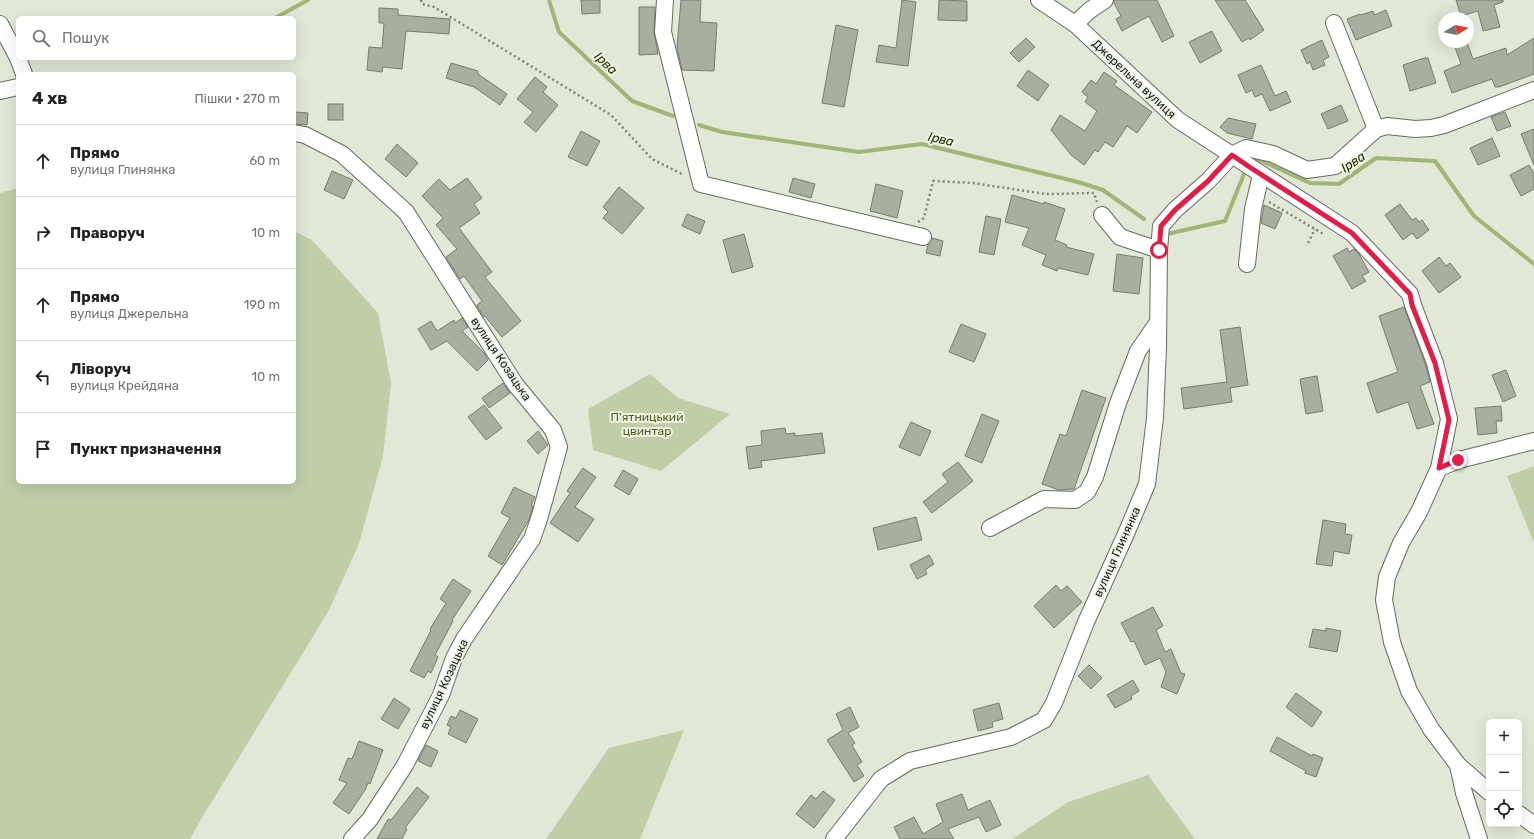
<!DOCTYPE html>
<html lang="uk">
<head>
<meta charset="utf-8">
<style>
  :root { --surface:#fff; --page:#f2f2f2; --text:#202124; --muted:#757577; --line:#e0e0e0 }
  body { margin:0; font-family:Rubik,sans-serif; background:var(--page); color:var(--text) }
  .controls { position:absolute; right:12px; bottom:12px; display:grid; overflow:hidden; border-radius:6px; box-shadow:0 4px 16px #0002 }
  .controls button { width:36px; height:36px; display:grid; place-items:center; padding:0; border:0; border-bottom:1px solid var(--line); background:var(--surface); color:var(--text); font:20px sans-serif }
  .compass { position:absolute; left:1438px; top:12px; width:36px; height:36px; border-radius:50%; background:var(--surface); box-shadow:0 4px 16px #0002; rotate:80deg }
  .stop { position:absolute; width:12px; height:12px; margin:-9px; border:3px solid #e11d48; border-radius:50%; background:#fff }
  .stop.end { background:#e11d48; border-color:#fff; box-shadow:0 1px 4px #0008 }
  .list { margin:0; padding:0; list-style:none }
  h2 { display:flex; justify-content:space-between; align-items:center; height:52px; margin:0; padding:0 16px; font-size:17px }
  h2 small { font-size:13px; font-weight:400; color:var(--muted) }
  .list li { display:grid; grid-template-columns:26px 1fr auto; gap:12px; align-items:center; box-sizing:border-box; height:72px; padding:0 16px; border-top:1px solid var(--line) }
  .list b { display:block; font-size:15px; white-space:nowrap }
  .list p { margin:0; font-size:13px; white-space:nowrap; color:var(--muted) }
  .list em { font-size:13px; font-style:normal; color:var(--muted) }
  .icon { flex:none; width:22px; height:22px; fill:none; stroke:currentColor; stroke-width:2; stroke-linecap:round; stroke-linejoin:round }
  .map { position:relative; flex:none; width:1534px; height:839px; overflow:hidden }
  .search { position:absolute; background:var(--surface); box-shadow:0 4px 16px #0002; left:16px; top:16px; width:280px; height:44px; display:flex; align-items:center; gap:10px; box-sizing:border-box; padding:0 14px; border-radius:6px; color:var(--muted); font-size:15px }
  .panel { position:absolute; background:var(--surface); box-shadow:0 4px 16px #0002; left:16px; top:72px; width:280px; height:412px; border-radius:6px }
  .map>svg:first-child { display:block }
  .green { fill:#c0cea8 }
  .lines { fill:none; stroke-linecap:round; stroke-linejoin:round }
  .stream { stroke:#9fb676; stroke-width:4 }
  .building { fill:#a9afa0; stroke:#777d6e }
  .minor-casing { stroke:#666c5e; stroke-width:18 }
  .path { stroke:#7d8277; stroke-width:2.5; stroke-dasharray:2 3; stroke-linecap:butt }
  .minor { stroke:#fff; stroke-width:16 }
  .route { stroke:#e11d48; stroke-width:5 }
  .labels { text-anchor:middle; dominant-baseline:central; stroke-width:4; stroke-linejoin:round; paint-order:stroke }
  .street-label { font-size:12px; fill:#191b16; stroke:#eef5e4 }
  .park-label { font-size:12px; fill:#495e19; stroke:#eef5e4 }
  .water-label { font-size:13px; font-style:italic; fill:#273403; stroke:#eef5e4 }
</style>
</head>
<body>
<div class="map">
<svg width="1534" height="839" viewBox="0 0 1534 839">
  <rect width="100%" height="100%" fill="#e1e8d7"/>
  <!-- green -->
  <g class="green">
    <polygon points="18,188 18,482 294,482 294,231 312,240 378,313 391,383 383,456 359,544 328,612 203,816 190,839 0,839 0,193"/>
    <polygon points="650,374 678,398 730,414 661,471 593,450 588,409"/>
    <polygon points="1534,466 1534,543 1507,476"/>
    <polygon points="684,730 640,839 546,839 609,748"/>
    <polygon points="1148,775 1195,839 1012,839 1068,802"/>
  </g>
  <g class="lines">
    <!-- stream -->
    <g class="stream">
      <polyline points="549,0 559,32 632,101 673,116"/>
      <polyline points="275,18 308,0"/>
      <polyline points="699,125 722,132 859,152 922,144 1078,182 1103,190 1144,219"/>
      <polyline points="1249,163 1251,156 1310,183 1339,184 1376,158 1435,161 1474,216 1534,264"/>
      <polyline points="1167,234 1225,221 1246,169"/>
    </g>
  </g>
  <!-- building -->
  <g class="building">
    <polygon points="581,0 600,0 600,13 582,14"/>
    <polygon points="681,0 701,0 700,22 717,23 714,71 682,70 677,47"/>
    <polygon points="902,0 916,2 908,66 876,62 879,45 896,48"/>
    <polygon points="939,0 967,1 967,21 938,20"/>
    <polygon points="1114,0 1157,0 1174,36 1162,42 1149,16 1122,31 1116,19 1121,16 1114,3"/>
    <polygon points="1215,0 1245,0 1264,30 1250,40 1249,38 1242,42"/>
    <polygon points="1456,0 1503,0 1503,2 1494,5 1500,27 1483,31 1478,11 1461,16"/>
    <polygon points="639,7 655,7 654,32 658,54 639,55"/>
    <polygon points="379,8 398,9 398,15 450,19 449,34 406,31 402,69 383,67 382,72 367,70 369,47 382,48 384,23 379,23"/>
    <polygon points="1386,10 1392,26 1356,40 1347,19 1360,14 1361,15 1373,11 1374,15"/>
    <polygon points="836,25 858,30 844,107 822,103"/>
    <polygon points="1212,31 1222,51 1200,63 1189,42"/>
    <polygon points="1026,38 1035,47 1019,62 1010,53"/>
    <polygon points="1534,38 1534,74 1499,87 1495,87 1492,79 1452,93 1444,71 1461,64 1453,42 1467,42 1473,59 1506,48 1507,55"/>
    <polygon points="1322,40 1329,57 1323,60 1325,65 1313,70 1310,62 1307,64 1301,50"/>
    <polygon points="1424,58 1428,58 1436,83 1410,91 1403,65"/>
    <polygon points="451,63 478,71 478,74 507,94 500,105 474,87 446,78"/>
    <polygon points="1261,65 1275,96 1286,91 1291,102 1270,111 1262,94 1255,97 1252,90 1246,93 1238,75"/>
    <polygon points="1028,70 1049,85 1038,101 1017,86"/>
    <polygon points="1104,72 1117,81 1114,85 1152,112 1137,133 1127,126 1113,147 1105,142 1098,152 1095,150 1084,165 1071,155 1051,130 1060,115 1085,131 1097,111 1085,102 1088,97 1082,92 1091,80 1096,84"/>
    <polygon points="535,77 547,87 543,92 558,105 536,132 524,122 533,112 517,99"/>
    <rect x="328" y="104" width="15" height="16"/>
    <polygon points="1341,105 1348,121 1328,129 1321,114"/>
    <polygon points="294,112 308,113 307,125 294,124"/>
    <polygon points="1505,112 1511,126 1497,131 1491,117"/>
    <polygon points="1228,118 1256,124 1252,139 1227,133 1220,127"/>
    <polygon points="1534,129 1534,165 1521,134"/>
    <polygon points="581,131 600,141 587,166 568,157"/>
    <polygon points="1492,138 1500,156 1478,165 1470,148"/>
    <polygon points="397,144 418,163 406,177 385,159"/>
    <polygon points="1529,165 1534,174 1534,189 1521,196 1510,175"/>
    <polygon points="332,171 353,180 344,199 324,190"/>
    <polygon points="467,178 482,198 474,204 480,213 459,228 492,272 485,277 521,321 502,337 485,316 484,317 478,308 477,305 482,301 464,276 460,279 446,257 457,249 436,225 443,218 422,196 439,179 450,190"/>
    <polygon points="793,178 815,184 811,198 789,192"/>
    <polygon points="876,184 903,191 897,218 870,211"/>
    <polygon points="619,187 644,208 622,234 603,218 608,212 603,207"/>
    <polygon points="1012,195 1044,204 1044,202 1065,209 1055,240 1067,245 1066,247 1094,254 1088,275 1058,268 1057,271 1042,265 1046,255 1022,245 1029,228 1005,222"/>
    <polygon points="1400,204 1412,220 1416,218 1419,222 1422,220 1429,230 1417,239 1412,233 1403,240 1385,215"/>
    <polygon points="1264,205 1282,213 1275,229 1261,223"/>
    <polygon points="687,214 705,221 700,234 682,226"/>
    <polygon points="986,216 1001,219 994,255 979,252"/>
    <polygon points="744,234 753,267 732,273 723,240"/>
    <polygon points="932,238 943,241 940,256 926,253 928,245"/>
    <polygon points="1347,248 1349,252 1354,249 1359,254 1369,272 1362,276 1366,281 1352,289 1333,256"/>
    <polygon points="1117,254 1143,258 1139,294 1113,291"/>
    <polygon points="1439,257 1446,266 1450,263 1461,277 1439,293 1422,271"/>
    <polygon points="1404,307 1426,366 1430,382 1420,386 1434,424 1417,429 1408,402 1377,413 1367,383 1398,372 1379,316"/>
    <polygon points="462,318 468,327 462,331 484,353 488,360 477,371 447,341 431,350 418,329 431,321 437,331 454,320 455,323"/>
    <polygon points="961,324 986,334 974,362 949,352"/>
    <polygon points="1240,327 1248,385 1230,388 1232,402 1184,409 1181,388 1227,382 1220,330"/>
    <polygon points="1506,370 1516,396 1503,402 1492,375"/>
    <polygon points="1317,376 1323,411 1306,414 1300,379"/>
    <polygon points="503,383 510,393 489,408 482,398"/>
    <polygon points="1082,390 1106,398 1074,489 1059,490 1042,484 1060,434 1066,436"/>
    <polygon points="484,405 502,428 486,440 468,417"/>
    <polygon points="1501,406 1502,421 1496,421 1497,433 1478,435 1475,408"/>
    <polygon points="982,414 999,421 982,463 965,456"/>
    <polygon points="911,422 931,431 920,456 899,447"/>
    <polygon points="785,428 786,434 795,433 795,436 822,433 825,453 761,461 762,467 749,469 746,447 762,445 761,431"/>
    <polygon points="538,431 548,445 538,454 527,441"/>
    <polygon points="958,462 973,481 932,513 923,502 948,482 942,474"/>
    <polygon points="583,468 596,477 575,507 594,519 578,542 550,523 570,493 567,491"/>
    <polygon points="623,470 638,479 629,495 614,486"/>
    <polygon points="514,487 535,497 531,505 533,506 529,520 502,565 488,556 510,518 501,513"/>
    <polygon points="916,517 922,540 878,550 873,528"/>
    <polygon points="1323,520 1346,524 1345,534 1352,535 1349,554 1334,551 1332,566 1316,564"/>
    <polygon points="929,555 934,564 925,570 927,574 917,579 910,565"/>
    <polygon points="453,579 471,591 452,620 453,621 435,655 438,657 431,673 428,671 424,678 410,671 431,630 430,629 446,603 440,599"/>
    <polygon points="1056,585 1061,591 1067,586 1082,602 1054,628 1034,606"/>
    <polygon points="1153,607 1163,626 1156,630 1165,652 1171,649 1181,673 1185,674 1177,694 1161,687 1166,672 1160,658 1145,665 1134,641 1131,642 1121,623"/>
    <polygon points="1326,628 1341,631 1337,652 1309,647 1313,629 1326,631"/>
    <polygon points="1089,665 1102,678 1091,689 1078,676"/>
    <polygon points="1133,680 1139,691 1131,696 1132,699 1115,708 1107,695"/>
    <polygon points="1296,693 1322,712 1312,727 1286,707"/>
    <polygon points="394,698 410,709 398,729 381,719"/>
    <polygon points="999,703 1003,719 992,722 993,727 978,731 973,710"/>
    <polygon points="850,707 859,727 848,733 855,743 852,745 862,762 857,765 864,776 854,782 827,740 843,730 836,714"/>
    <polygon points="460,710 478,719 466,743 448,734 451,727 447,725 451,716 456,718"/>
    <polygon points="1277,737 1312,756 1313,754 1323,758 1316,777 1305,773 1306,771 1270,751"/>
    <polygon points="359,741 383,750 370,784 368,783 365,790 349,814 333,803 347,783 339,780 348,758 352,759"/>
    <polygon points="426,745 438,751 431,767 418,761"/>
    <polygon points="417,787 429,797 405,828 407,829 402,839 377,839 388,819 391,820"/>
    <polygon points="823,791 835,800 814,828 796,814 811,795 816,799"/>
    <polygon points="962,794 968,810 990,800 1001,825 986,832 979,817 948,829 954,839 900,839 894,827 914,817 923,834 943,822 936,804"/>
  </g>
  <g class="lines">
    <!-- minor casing -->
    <g class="minor-casing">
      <g id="minor">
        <polyline points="665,0 663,32 701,184 923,237"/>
        <polyline points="1039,0 1075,24 1178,120 1352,233 1410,294 1413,305 1435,363 1449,419 1439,468 1419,512 1401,543 1387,577 1384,600 1392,642 1409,691 1431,729 1458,765 1464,793 1479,839"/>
        <polyline points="1334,23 1376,129"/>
        <polyline points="0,24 18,58"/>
        <polyline points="1075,24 1090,10 1105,0"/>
        <polyline points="18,58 24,74"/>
        <polyline points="0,91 18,87"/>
        <polyline points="294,133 305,135 342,154 406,212 515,384 553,430 559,447 539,519 532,539 464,639 454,658 441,695 405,765 370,819 352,839"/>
        <polyline points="1102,215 1120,237 1159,250"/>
        <polyline points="1247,264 1253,209 1261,175"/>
        <polyline points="1439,468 1459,460 1534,441"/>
        <polyline points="990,528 1044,499 1075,500 1087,492 1095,477 1118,403 1138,351 1158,322"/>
        <polyline points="1458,765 1489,792"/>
        <polyline points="1519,814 1534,825"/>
        <polyline points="834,839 881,779 910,761 1011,737 1044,720 1054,703 1086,622 1125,536 1147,484 1155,418 1158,347 1159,250 1161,226 1175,210 1208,181 1232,155 1246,148 1273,154 1307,170 1335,166 1376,129 1387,126 1415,129 1431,128 1444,125 1534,90"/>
      </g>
    </g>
    <!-- path -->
    <g class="path">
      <polyline points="421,0 422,4 434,7 611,115 652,159 684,175"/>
      <polyline points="1269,202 1325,235"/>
      <polyline points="918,222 924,218 933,181 973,183 1046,194 1094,193 1097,202"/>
      <polyline points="1308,243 1315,229"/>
    </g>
    <!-- minor -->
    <use href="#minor" class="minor"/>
  </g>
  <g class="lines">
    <!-- route -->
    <polyline class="route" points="1159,250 1161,226 1175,210 1208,181 1232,155 1251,168 1352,233 1410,294 1412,305 1435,363 1449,420 1439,468 1458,460"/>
  </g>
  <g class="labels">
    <!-- street labels -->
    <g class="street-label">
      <text transform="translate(1134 79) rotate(43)">Джерельна вулиця</text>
      <text transform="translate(501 359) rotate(56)">вулиця Козацька</text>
      <text transform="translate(1117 552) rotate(-66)">вулиця Глинянка</text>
      <text transform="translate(444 684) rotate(-65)">вулиця Козацька</text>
    </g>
    <!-- park labels -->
    <g class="park-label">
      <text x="647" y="417">П'ятницький<tspan x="647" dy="14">цвинтар</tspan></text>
    </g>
    <!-- water labels -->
    <g class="water-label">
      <text transform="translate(606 63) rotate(44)">Ірва</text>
      <text transform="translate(941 139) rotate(13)">Ірва</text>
      <text transform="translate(1353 162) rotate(-34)">Ірва</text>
    </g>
  </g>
</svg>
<div class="controls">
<button>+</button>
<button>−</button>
<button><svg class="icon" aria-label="locate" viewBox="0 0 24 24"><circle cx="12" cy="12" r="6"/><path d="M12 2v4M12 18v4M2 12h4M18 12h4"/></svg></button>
</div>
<svg class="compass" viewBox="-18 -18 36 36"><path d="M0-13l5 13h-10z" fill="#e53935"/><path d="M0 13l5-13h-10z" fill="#757577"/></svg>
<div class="stop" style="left:1159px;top:250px"></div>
<div class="stop end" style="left:1458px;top:460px"></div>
<div class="search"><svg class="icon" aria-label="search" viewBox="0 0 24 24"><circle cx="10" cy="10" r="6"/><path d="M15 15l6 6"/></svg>Пошук</div>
<section class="panel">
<h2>4 хв<small>Пішки · 270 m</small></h2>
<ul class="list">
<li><svg class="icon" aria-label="ahead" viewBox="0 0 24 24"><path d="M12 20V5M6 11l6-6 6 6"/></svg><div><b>Прямо</b><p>вулиця Глинянка</p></div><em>60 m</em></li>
<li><svg class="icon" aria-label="right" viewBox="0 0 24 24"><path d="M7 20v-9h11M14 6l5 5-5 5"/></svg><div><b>Праворуч</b></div><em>10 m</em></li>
<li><svg class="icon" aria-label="ahead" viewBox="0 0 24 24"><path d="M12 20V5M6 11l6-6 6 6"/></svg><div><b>Прямо</b><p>вулиця Джерельна</p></div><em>190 m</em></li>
<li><svg class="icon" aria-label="left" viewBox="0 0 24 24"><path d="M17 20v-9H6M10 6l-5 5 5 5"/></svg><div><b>Ліворуч</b><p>вулиця Крейдяна</p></div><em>10 m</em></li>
<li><svg class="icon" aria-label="arrive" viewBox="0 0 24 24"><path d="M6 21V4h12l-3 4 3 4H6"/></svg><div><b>Пункт призначення</b></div></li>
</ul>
</section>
</div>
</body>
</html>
